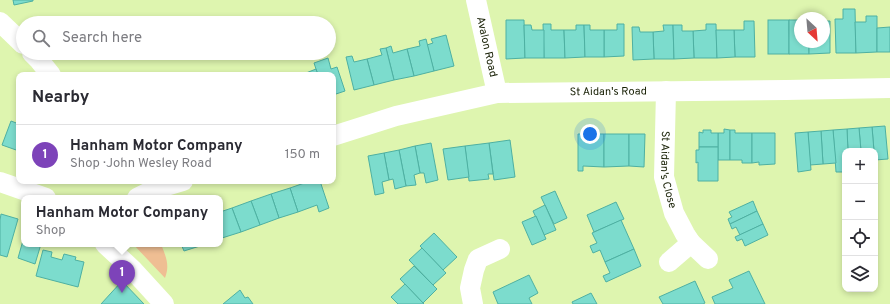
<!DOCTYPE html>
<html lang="en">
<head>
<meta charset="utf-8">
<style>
  :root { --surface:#fff; --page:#f2f2f3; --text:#2b2b33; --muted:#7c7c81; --line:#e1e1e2; --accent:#7d43b9 }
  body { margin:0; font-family:Overpass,sans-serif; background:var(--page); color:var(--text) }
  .controls { position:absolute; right:12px; bottom:12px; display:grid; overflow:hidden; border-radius:8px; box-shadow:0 2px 6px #0003 }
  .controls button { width:36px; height:36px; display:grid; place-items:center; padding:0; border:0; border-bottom:1px solid var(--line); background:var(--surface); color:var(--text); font:20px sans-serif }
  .compass { position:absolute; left:794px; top:12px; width:36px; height:36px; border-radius:50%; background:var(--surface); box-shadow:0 2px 6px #0003; rotate:154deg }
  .you { position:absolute; left:590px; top:134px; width:14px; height:14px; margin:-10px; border:3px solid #fff; border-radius:50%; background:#1a73e8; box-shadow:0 0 0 6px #1a73e833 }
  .badge { display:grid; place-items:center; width:26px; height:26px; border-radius:50%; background:var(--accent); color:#fff; font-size:13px; font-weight:700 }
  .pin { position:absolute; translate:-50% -33px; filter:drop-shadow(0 1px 2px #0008) }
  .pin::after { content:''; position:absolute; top:21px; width:14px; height:12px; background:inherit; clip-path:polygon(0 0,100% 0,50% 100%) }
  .popup { position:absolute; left:21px; top:195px; width:202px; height:52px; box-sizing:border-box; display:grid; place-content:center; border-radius:8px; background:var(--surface); filter:drop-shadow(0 1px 3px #0005); font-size:13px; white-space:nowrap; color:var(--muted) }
  .popup b { font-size:15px; color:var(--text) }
  .popup::after { content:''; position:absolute; left:50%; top:100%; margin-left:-8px; border:8px solid transparent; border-top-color:var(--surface) }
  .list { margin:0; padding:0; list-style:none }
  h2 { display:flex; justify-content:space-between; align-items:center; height:52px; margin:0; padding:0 16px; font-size:17px }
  h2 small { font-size:13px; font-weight:400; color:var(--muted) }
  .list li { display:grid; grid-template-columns:26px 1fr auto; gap:12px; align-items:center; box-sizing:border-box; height:60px; padding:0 16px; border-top:1px solid var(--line) }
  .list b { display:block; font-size:15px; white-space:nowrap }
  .list p { margin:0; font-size:13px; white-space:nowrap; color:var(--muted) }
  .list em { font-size:13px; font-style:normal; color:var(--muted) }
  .icon { flex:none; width:22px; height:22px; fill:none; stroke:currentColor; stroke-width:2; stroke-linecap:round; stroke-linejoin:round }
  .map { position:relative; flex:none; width:890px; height:304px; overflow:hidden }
  .search { position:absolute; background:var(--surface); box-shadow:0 2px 6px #0003; left:16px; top:16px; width:320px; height:44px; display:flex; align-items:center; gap:10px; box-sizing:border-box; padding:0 14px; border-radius:22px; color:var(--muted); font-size:15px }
  .panel { position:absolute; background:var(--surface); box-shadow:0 2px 6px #0003; left:16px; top:72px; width:320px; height:112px; border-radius:8px }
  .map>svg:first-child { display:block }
  .green { fill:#efbe93 }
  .building { fill:#7cdccd; stroke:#4eb0a2 }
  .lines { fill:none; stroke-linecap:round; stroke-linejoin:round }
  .street { stroke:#fff; stroke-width:20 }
  .labels { text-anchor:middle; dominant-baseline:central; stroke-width:3; stroke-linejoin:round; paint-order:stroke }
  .street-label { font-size:11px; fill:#161e03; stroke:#f0fed5 }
</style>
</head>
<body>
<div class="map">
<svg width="890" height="304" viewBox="0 0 890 304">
  <rect width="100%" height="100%" fill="#def5af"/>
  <!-- green -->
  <path class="green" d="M133,244H161C166,257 170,265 165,278Z"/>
  <!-- building -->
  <g class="building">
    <polygon points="13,0 33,0 33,1 14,5"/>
    <polygon points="843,9 855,9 856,53 836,53 835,19 843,19"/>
    <polygon points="866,16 877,16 877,52 856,53 855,22 866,22"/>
    <polygon points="506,20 524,20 525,58 506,59"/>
    <rect x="768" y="20" width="21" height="34"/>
    <polygon points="789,20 798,20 798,29 800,29 800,42 809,42 809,54 789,54"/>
    <polygon points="744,21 754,21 755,57 735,57 734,30 744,30"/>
    <polygon points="824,21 830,21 830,53 809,54 809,42 824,42"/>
    <polygon points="543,24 551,24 551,30 564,30 565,58 544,58"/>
    <polygon points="617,24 624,24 624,56 604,57 604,30 617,30"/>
    <polygon points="706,24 716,24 717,58 694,58 693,31 706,30"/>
    <polygon points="524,25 531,25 532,30 544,30 544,58 525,58"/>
    <polygon points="576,25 584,25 585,57 565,58 564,30 576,30"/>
    <polygon points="584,25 590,25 590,30 604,30 604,57 585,57"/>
    <polygon points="663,25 673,25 674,59 654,59 653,32 664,31"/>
    <polygon points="673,25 682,25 682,31 693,31 694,58 674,59"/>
    <polygon points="632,27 639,27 640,32 653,32 654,59 633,60"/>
    <polygon points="890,27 890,52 877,52 877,28"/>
    <polygon points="716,30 734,30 735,57 717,58"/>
    <polygon points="446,35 454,66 434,71 427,45 433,43 431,39"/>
    <polygon points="426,39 434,71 414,76 407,49 420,46 419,41"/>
    <polygon points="391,46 393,53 407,49 414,76 394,80 386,48"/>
    <polygon points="386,48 394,80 374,85 367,59 382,55 380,49"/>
    <polygon points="352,56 354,62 367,59 374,85 354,90 346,57"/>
    <polygon points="328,58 331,69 337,67 345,91 333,95 333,75 318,75 314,63"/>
    <polygon points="316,69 318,75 307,75 306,73"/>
    <polygon points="11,121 19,124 19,151 2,145"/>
    <polygon points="885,126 888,159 875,160 875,151 874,151 872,127"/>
    <polygon points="872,127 874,151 861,151 859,128"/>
    <polygon points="859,128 861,151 848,151 847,129"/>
    <polygon points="724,129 730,130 730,160 718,160 718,133 724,133"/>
    <polygon points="847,129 848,151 845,151 845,172 836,172 833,130"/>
    <polygon points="703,130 711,130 711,133 718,133 718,147 699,147 699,132 703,133"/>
    <polygon points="730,130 735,130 735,133 752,133 752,163 742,163 742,160 730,160"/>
    <polygon points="833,130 836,163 823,164 821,131"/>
    <polygon points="821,131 823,164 810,165 808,132"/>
    <polygon points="808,132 811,170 798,172 795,133"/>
    <polygon points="752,133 775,133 775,164 759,165 759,162 752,163"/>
    <polygon points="578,134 604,134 604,167 583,166 583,171 578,171"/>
    <polygon points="604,134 629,134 629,166 604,167"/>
    <polygon points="629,134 645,134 644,167 629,166"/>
    <polygon points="510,140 515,177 494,180 489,143"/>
    <polygon points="431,143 438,180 426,183 424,173 420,173 415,146"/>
    <polygon points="489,143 493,174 488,174 489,179 469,181 465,146"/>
    <polygon points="415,146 420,173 414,175 416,185 406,186 399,150"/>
    <polygon points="465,146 469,177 448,180 443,149"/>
    <polygon points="699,147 718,147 718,181 698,181 698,162 696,163 696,150 699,150"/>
    <polygon points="399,150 406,186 395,189 393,179 389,180 384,153"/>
    <polygon points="384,153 389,180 382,182 384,193 375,195 368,156"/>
    <polygon points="310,181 320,181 329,208 319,212 317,205 298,212 290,188"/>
    <polygon points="290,188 298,212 279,218 271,194"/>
    <polygon points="555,191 567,218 554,224 541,197"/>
    <polygon points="271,194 279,218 260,225 251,201"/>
    <polygon points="251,201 260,225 241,232 232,208"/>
    <polygon points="753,201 757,211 730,224 728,219 732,217 729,212"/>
    <polygon points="616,202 624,219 594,232 587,215"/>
    <polygon points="545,205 556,230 544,235 533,211"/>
    <polygon points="232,208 241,232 222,238 220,233 220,212"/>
    <polygon points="757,211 763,224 740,235 736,227 732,229 730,224"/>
    <polygon points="1,214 18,219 7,257 0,255 0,220"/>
    <polygon points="536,216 546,239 532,245 522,222"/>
    <polygon points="621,220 634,249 605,262 600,250 593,253 590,246 597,243 592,233"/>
    <polygon points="763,224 768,235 745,246 742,239 737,241 735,237"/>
    <polygon points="434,233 457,257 443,270 420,246"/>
    <polygon points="24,237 24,244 41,244 35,264 18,258"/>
    <polygon points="181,244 202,244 203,245 184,251"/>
    <polygon points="422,248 446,273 433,285 409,260"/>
    <polygon points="634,249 641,266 606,282 603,276 610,273 605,262"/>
    <polygon points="43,250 52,252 51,257 62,260 64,254 76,257 75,260 84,262 78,287 36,276"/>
    <polygon points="414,266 437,289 423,303 400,279"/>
    <polygon points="749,271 765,304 715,304 712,297 733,288 729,280"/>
    <polygon points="529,275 538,293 529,298 532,304 498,304 493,292"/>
    <polygon points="122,281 144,304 101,304"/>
    <polygon points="695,281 705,303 703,304 663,304 659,297"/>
    <polygon points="405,284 423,303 424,304 398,304 391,297"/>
    <polygon points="240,290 245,298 248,297 253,304 223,304"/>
    <polygon points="591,293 597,304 573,304 572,302"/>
  </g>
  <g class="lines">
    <!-- street -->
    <g class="street">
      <path id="s1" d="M476,0L497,93"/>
      <polyline points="0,22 23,44"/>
      <polyline points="32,53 39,60 51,75"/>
      <path id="s2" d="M666,91L664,177L674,213L685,234L691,243L708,259"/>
      <path id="s3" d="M333,136L396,116L497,93L786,90L890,88"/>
      <polyline points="0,182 46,198"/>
      <polyline points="137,198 153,190 183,181"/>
      <polyline points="105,244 132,269 164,304"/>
      <polyline points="669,262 691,243"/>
      <polyline points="473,304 470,288 474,270 478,259 500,249"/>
    </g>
  </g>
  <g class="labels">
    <!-- street labels -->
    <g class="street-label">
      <text stroke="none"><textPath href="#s1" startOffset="48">Avalon Road</textPath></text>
      <text stroke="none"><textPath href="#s3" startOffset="281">St Aidan's Road</textPath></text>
      <text stroke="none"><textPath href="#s2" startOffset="79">St Aidan's Close</textPath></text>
    </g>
  </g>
</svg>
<div class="controls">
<button>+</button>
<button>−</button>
<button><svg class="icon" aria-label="locate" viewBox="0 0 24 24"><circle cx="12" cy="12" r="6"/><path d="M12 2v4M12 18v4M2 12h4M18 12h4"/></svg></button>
<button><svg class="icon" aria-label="layers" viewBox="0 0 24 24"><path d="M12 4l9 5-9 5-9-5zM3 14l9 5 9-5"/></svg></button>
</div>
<svg class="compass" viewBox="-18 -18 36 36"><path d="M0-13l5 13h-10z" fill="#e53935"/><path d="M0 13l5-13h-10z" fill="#7c7c81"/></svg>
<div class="you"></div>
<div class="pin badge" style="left:122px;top:293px">1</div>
<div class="popup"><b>Hanham Motor Company</b>Shop</div>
<div class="search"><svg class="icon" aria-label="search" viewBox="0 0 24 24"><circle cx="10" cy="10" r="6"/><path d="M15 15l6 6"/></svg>Search here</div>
<section class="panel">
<h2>Nearby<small></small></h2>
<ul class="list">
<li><span class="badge">1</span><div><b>Hanham Motor Company</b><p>Shop · John Wesley Road</p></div><em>150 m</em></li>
</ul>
</section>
</div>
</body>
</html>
